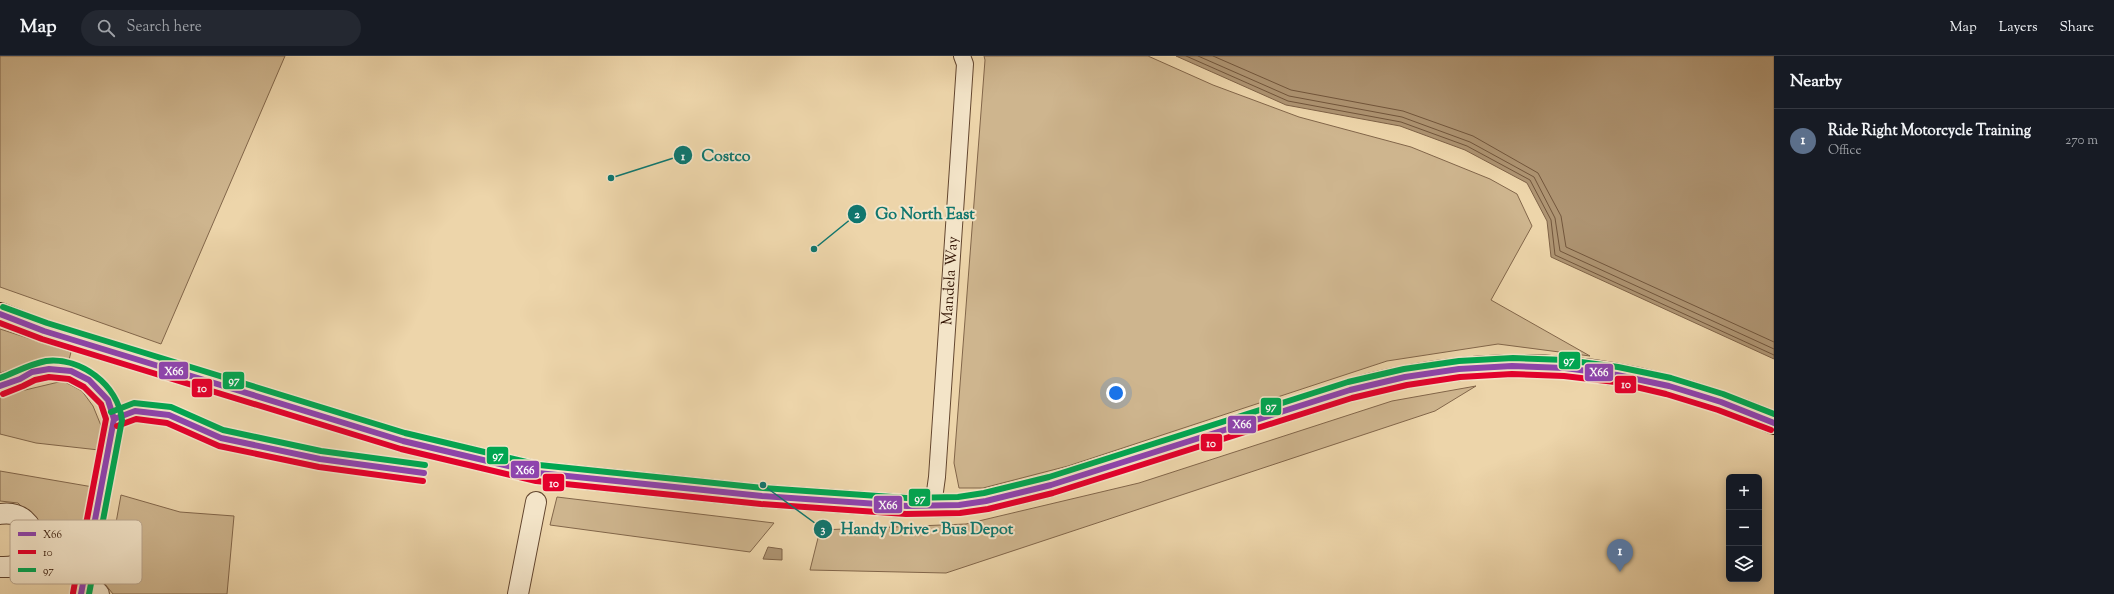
<!DOCTYPE html>
<html lang="en">
<head>
<meta charset="utf-8">
<style>
  :root { --surface:#171b24; --page:#242831; --text:#f1f3f6; --muted:#9ea1a6; --line:#363941; --accent:#7c3aed }
  body { margin:0; font-family:"Sorts Mill Goudy",serif; background:var(--page); color:var(--text) }
  .controls { position:absolute; right:12px; bottom:12px; display:grid; overflow:hidden; border-radius:6px; box-shadow:0 2px 10px #0003 }
  .controls button { width:36px; height:36px; display:grid; place-items:center; padding:0; border:0; border-bottom:1px solid var(--line); background:var(--surface); color:var(--text); font:20px sans-serif }
  .you { position:absolute; left:1116px; top:337px; width:14px; height:14px; margin:-10px; border:3px solid #fff; border-radius:50%; background:#1a73e8; box-shadow:0 0 0 6px #1a73e833 }
  .badge { display:grid; place-items:center; width:26px; height:26px; border-radius:50%; background:var(--accent); color:#fff; font-size:13px; font-weight:700 }
  .pin { position:absolute; translate:-50% -33px; filter:drop-shadow(0 1px 2px #0008) }
  .pin::after { content:''; position:absolute; top:21px; width:14px; height:12px; background:inherit; clip-path:polygon(0 0,100% 0,50% 100%) }
  .list { margin:0; padding:0; list-style:none }
  h2 { display:flex; justify-content:space-between; align-items:center; height:52px; margin:0; padding:0 16px; font-size:17px }
  h2 small { font-size:13px; font-weight:400; color:var(--muted) }
  .list li { display:grid; grid-template-columns:26px 1fr auto; gap:12px; align-items:center; box-sizing:border-box; height:64px; padding:0 16px; border-top:1px solid var(--line) }
  .list b { display:block; font-size:15px; white-space:nowrap }
  .list p { margin:0; font-size:13px; white-space:nowrap; color:var(--muted) }
  .list em { font-size:13px; font-style:normal; color:var(--muted) }
  .icon { flex:none; width:22px; height:22px; fill:none; stroke:currentColor; stroke-width:2; stroke-linecap:round; stroke-linejoin:round }
  .map { position:relative; flex:none; width:1774px; height:538px; overflow:hidden }
  header { display:flex; align-items:center; gap:24px; box-sizing:border-box; height:56px; padding:0 20px; background:var(--surface); border-bottom:1px solid var(--line) }
  header strong { font-size:19px }
  nav { display:flex; gap:22px; margin-inline-start:auto; font-size:14px }
  .search { width:280px; height:36px; background:var(--page); display:flex; align-items:center; gap:10px; box-sizing:border-box; padding:0 14px; border-radius:22px; color:var(--muted); font-size:15px }
  main { display:flex }
  aside { flex:1; background:var(--surface) }
  .map>svg:first-child { display:block }
  .green { fill:#ceb58e; stroke:#82664a }
  .water { fill:#ae9472; stroke:#7e6247 }
  .lines { fill:none; stroke-linecap:round; stroke-linejoin:round }
  .shore { stroke:#72563c; stroke-width:1 }
  .minor-casing { stroke:#63462f; stroke-width:18 }
  .tertiary-casing { stroke:#63462f; stroke-width:22 }
  .primary-casing { stroke:#351706; stroke-width:24 }
  .minor { stroke:#f3e4c8; stroke-width:16 }
  .tertiary { stroke:#f3e4c8; stroke-width:20 }
  .primary { stroke:#edd5aa; stroke-width:22 }
  .bus-1-casing { stroke:#f3e4c8; stroke-width:9 }
  .bus-2-casing { stroke:#f3e4c8; stroke-width:9 }
  .bus-3-casing { stroke:#f3e4c8; stroke-width:9 }
  .bus-1 { stroke:#8e44ad; stroke-width:6 }
  .bus-2 { stroke:#e4002b; stroke-width:6 }
  .bus-3 { stroke:#00a651; stroke-width:6 }
  .labels { text-anchor:middle; dominant-baseline:central; stroke-width:4; stroke-linejoin:round; paint-order:stroke }
  .street-label { font-size:15px; fill:#351706; stroke:#f3e4c8 }
  .key { fill:#f3e4c8; stroke:#baa68e; stroke-width:1 }
  .key-label { font-size:11px; fill:#351706 }
  .leader { fill:none; stroke:#0f766e; stroke-width:1.5 }
  .callout-dot { fill:#0f766e; stroke:#f3e4c8; stroke-width:1.5 }
  .mark-label { font-size:12px; text-anchor:middle; font-weight:bold; fill:#fff }
  .callout-label { font-size:16px; text-anchor:middle; font-weight:bold; fill:#0f766e; stroke:#f3e4c8; stroke-width:4; stroke-linejoin:round; paint-order:stroke }
  .line-badge { stroke:#f3e4c8; stroke-width:1.5 }
  .badge-label { font-size:11px; text-anchor:middle; font-weight:bold; fill:#fff }
</style>
</head>
<body>
<header>
<strong>Map</strong>
<div class="search"><svg class="icon" aria-label="search" viewBox="0 0 24 24"><circle cx="10" cy="10" r="6"/><path d="M15 15l6 6"/></svg>Search here</div>
<nav><a>Map</a><a>Layers</a><a>Share</a></nav>
</header>
<main>
<div class="map">
<svg width="1774" height="538" viewBox="0 0 1774 538">
  <rect width="100%" height="100%" fill="#edd5aa"/>
  <filter id="stains"><feTurbulence type="fractalNoise" baseFrequency=".005" numOctaves="4"/><feColorMatrix values="0 0 0 0 .2 0 0 0 0 .09 0 0 0 0 .02 0 0 0 .5 -.17"/></filter>
  <radialGradient id="worn" r=".72"><stop offset=".6" stop-color="#630" stop-opacity="0"/><stop offset="1" stop-color="#630" stop-opacity=".3"/></radialGradient>
  <!-- green -->
  <g class="green">
    <polygon points="0,0 285,0 161,288 0,231"/>
    <polygon points="984,0 1148,0 1213,29 1299,61 1411,91 1490,123 1517,138 1532,170 1491,244 1590,300 1498,288 1387,305 1068,410 983,432 959,432 954,407 985,4"/>
    <path d="M0,273L71,296L69,304C44,298 23,310 0,317Z"/>
    <polygon points="63,325 82,335 93,350 102,372 99,394 36,387 0,378 0,340"/>
    <polygon points="1476,330 1435,355 946,517 810,514 820,474 966,468 1139,427 1392,345"/>
    <polygon points="0,415 93,431 79,506 18,447 0,445"/>
    <polygon points="121,439 180,456 234,460 227,538 113,538 105,528"/>
    <polygon points="557,441 774,467 750,496 550,469"/>
  </g>
  <!-- water -->
  <g class="water">
    <polygon points="1176,0 1774,0 1774,303 1551,201 1547,165 1527,127 1465,94 1400,70 1286,49"/>
    <polygon points="768,491 782,493 782,504 763,503"/>
  </g>
  <g class="lines">
    <!-- shore -->
    <g class="shore">
      <polyline points="1186,0 1288,45 1401,66 1467,90 1530,124 1551,164 1555,199 1774,299"/>
      <polyline points="1198,0 1289,40 1402,61 1470,86 1534,121 1555,162 1560,195 1774,293"/>
      <polyline points="1213,0 1291,34 1403,55 1473,80 1538,117 1561,160 1566,191 1774,286"/>
    </g>
    <!-- minor casing -->
    <g class="minor-casing">
      <g id="minor">
        <path id="s1" d="M933,450L937,421L965,8L962,0"/>
      </g>
    </g>
    <!-- tertiary casing -->
    <g class="tertiary-casing">
      <g id="tertiary">
        <path d="M0,458C42,451 48,514 0,511"/>
        <polyline points="34,490 79,517 99,538"/>
        <polyline points="518,538 536,446"/>
      </g>
    </g>
    <!-- primary casing -->
    <g class="primary-casing">
      <path id="primary" d="M0,258L44,275L403,385L538,417L762,440L907,450L959,449L986,445L1051,429L1350,334C1500,293 1631,305 1774,367"/>
    </g>
    <!-- minor -->
    <use href="#minor" class="minor"/>
    <!-- tertiary -->
    <use href="#tertiary" class="tertiary"/>
    <!-- primary -->
    <use href="#primary" class="primary"/>
    <!-- bus-1 casing -->
    <g class="bus-1-casing">
      <g id="bus-1">
        <polyline points="0,258 44,275 403,385 538,417 762,440 907,450 959,449 986,445 1051,429 1350,334 1405,321 1459,313 1512,310 1565,312 1617,319 1669,330 1721,346 1774,367"/>
        <polyline points="0,330 20,323 32,316 49,313 71,315 89,324 108,344 114,363 81,538"/>
        <polyline points="114,363 135,355 169,359 221,382 320,403 424,417"/>
      </g>
    </g>
    <!-- bus-2 casing -->
    <g class="bus-2-casing">
      <g id="bus-2">
        <polyline points="0,267 42,283 401,393 536,425 761,448 906,458 960,457 988,453 1053,437 1352,342 1407,329 1460,321 1512,318 1564,320 1615,326 1666,338 1718,354 1771,374"/>
        <polyline points="3,338 23,330 35,324 49,321 69,323 84,331 101,348 106,363 73,537"/>
        <polyline points="117,370 136,363 167,367 219,390 319,411 423,425"/>
      </g>
    </g>
    <!-- bus-3 casing -->
    <g class="bus-3-casing">
      <g id="bus-3">
        <polyline points="3,251 47,267 405,377 539,409 763,432 907,442 958,441 984,437 1049,421 1348,326 1404,313 1459,305 1513,302 1566,304 1618,311 1671,322 1723,338 1774,358"/>
        <path d="M0,322C16,316 30,308 46,305C81,301 118,329 122,364L89,538"/>
        <polyline points="111,356 134,347 171,351 223,374 321,395 425,409"/>
      </g>
    </g>
    <!-- bus-1 -->
    <use href="#bus-1" class="bus-1"/>
    <!-- bus-2 -->
    <use href="#bus-2" class="bus-2"/>
    <!-- bus-3 -->
    <use href="#bus-3" class="bus-3"/>
  </g>
  <g class="labels">
    <!-- street labels -->
    <g class="street-label">
      <text stroke="none"><textPath href="#s1" startOffset="226">Mandela Way</textPath></text>
    </g>
  </g>
  <!-- legend -->
  <rect x="10" y="464" width="132" height="64" rx="6" class="key"/>
  <rect x="18" y="476" width="18" height="4" fill="#8e44ad"/>
  <rect x="18" y="494" width="18" height="4" fill="#e4002b"/>
  <rect x="18" y="512" width="18" height="4" fill="#00a651"/>
  <g class="key-label">
    <text x="43" y="482">X66</text>
    <text x="43" y="500">10</text>
    <text x="43" y="518">97</text>
  </g>
  <!-- callouts -->
  <path class="leader" d="M611 122L683 99M814 193L857 158M763 429L823 473"/>
  <g class="callout-dot">
    <circle cx="611" cy="122" r="4"/>
    <circle cx="814" cy="193" r="4"/>
    <circle cx="763" cy="429" r="4"/>
    <circle cx="683" cy="99" r="10"/>
    <circle cx="857" cy="158" r="10"/>
    <circle cx="823" cy="473" r="10"/>
  </g>
  <g class="mark-label">
    <text x="683" y="104">1</text>
    <text x="857" y="162">2</text>
    <text x="823" y="477">3</text>
  </g>
  <g class="callout-label">
    <text x="726" y="105">Costco</text>
    <text x="925" y="163">Go North East</text>
    <text x="927" y="478">Handy Drive - Bus Depot</text>
  </g>
  <g class="line-badge">
    <rect x="1558" y="295" width="23" height="19" rx="4" fill="#00a651"/>
    <rect x="158" y="305" width="31" height="19" rx="4" fill="#8e44ad"/>
    <rect x="1584" y="307" width="30" height="19" rx="4" fill="#8e44ad"/>
    <rect x="222" y="315" width="23" height="19" rx="4" fill="#00a651"/>
    <rect x="1614" y="319" width="23" height="19" rx="4" fill="#e4002b"/>
    <rect x="191" y="322" width="22" height="20" rx="4" fill="#e4002b"/>
    <rect x="1260" y="341" width="22" height="19" rx="4" fill="#00a651"/>
    <rect x="1227" y="359" width="30" height="19" rx="4" fill="#8e44ad"/>
    <rect x="1200" y="377" width="23" height="19" rx="4" fill="#e4002b"/>
    <rect x="486" y="390" width="23" height="19" rx="4" fill="#00a651"/>
    <rect x="510" y="404" width="30" height="19" rx="4" fill="#8e44ad"/>
    <rect x="542" y="417" width="23" height="19" rx="4" fill="#e4002b"/>
    <rect x="908" y="432" width="23" height="19" rx="4" fill="#00a651"/>
    <rect x="873" y="439" width="30" height="19" rx="4" fill="#8e44ad"/>
  </g>
  <g class="badge-label">
    <text x="1569" y="308">97</text>
    <text x="174" y="319">X66</text>
    <text x="1599" y="320">X66</text>
    <text x="234" y="328">97</text>
    <text x="1626" y="332">10</text>
    <text x="202" y="336">10</text>
    <text x="1271" y="354">97</text>
    <text x="1242" y="372">X66</text>
    <text x="1211" y="391">10</text>
    <text x="498" y="403">97</text>
    <text x="525" y="418">X66</text>
    <text x="554" y="431">10</text>
    <text x="920" y="446">97</text>
    <text x="888" y="453">X66</text>
  </g>
  <rect width="100%" height="100%" filter="url(#stains)"/>
  <rect width="100%" height="100%" fill="url(#worn)"/>
</svg>
<div class="controls">
<button>+</button>
<button>−</button>
<button><svg class="icon" aria-label="layers" viewBox="0 0 24 24"><path d="M12 4l9 5-9 5-9-5zM3 14l9 5 9-5"/></svg></button>
</div>
<div class="you"></div>
<div class="pin badge" style="left:1620px;top:516px;background:#5c6f8a">1</div>
</div>
<aside>
<h2>Nearby<small></small></h2>
<ul class="list">
<li><span class="badge" style="background:#5c6f8a">1</span><div><b>Ride Right Motorcycle Training</b><p>Office</p></div><em>270 m</em></li>
</ul>
</aside>
</main>
</body>
</html>
